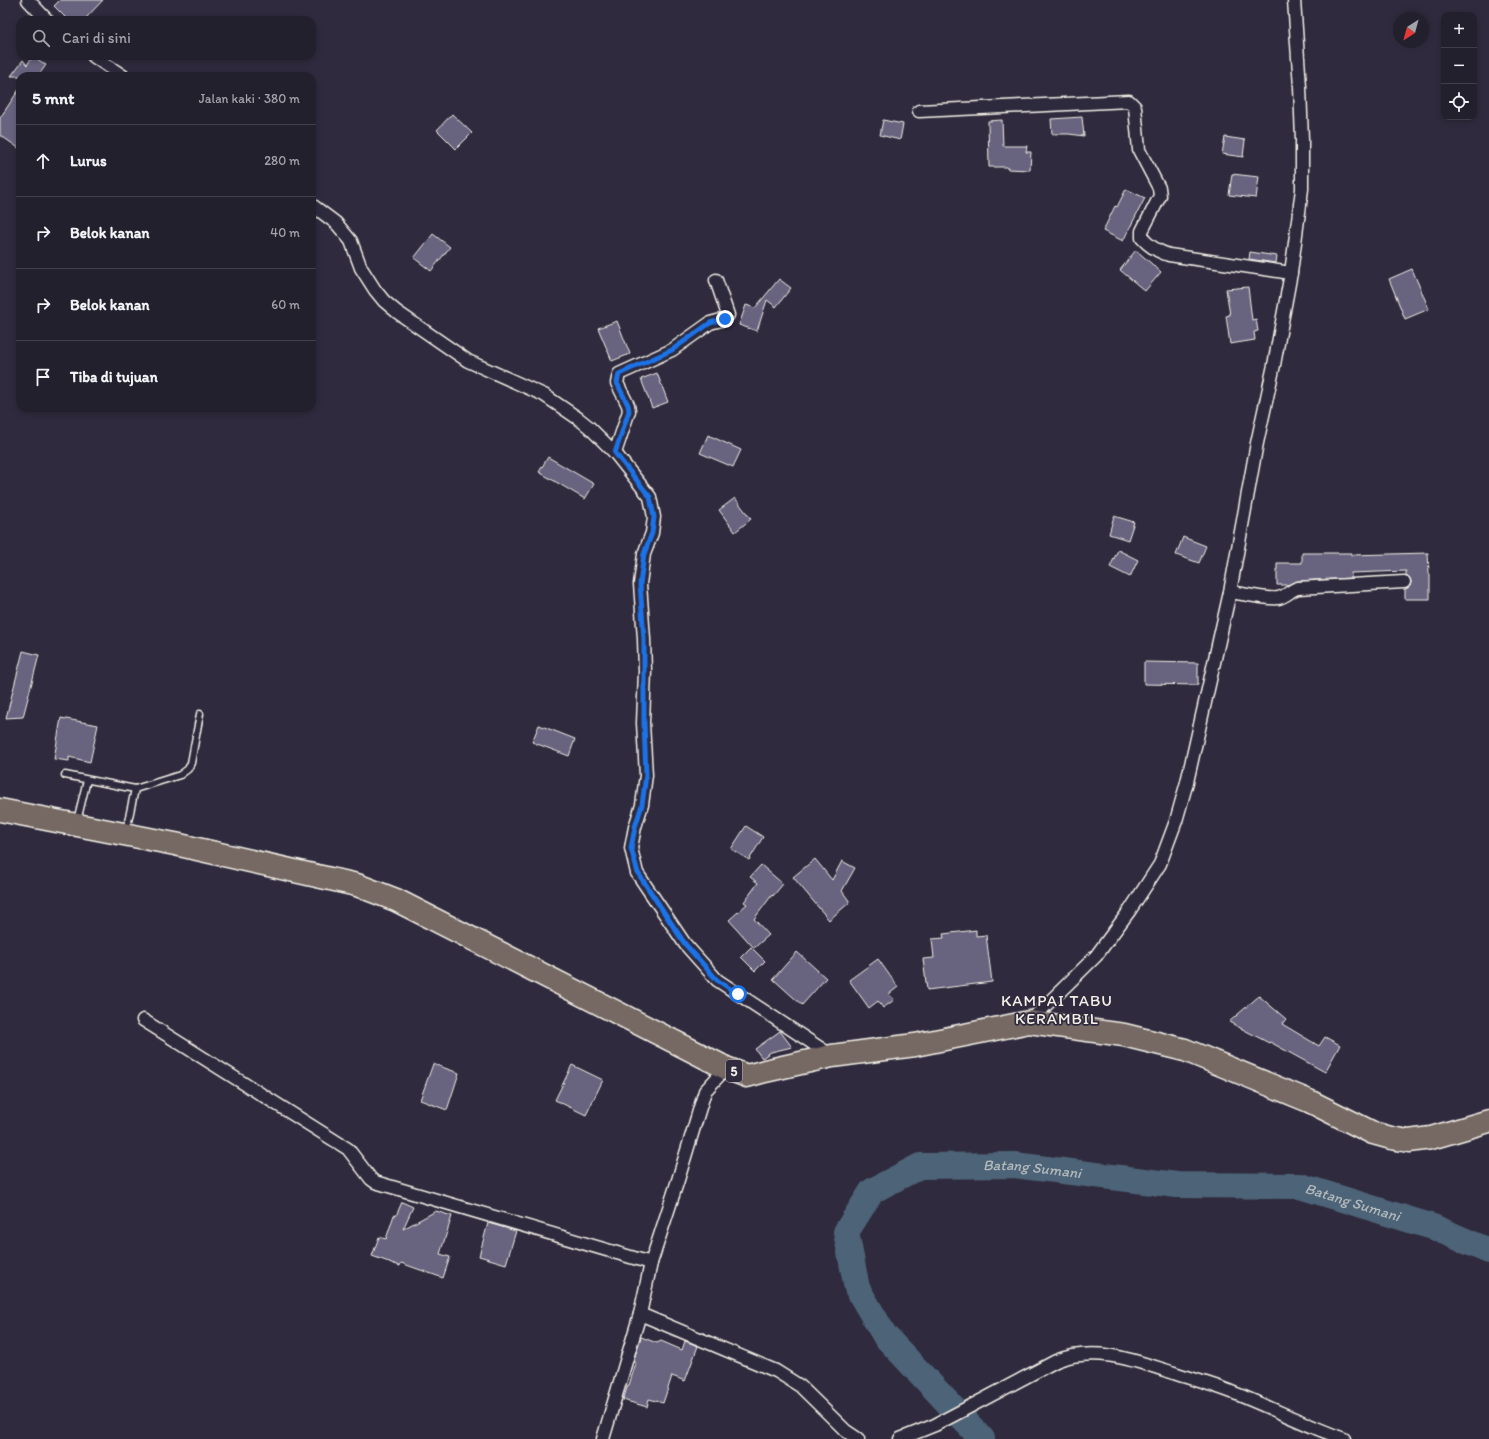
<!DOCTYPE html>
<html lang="id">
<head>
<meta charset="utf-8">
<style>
  :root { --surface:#23202e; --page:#2f2d3a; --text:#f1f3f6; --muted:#a3a3aa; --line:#403e4a }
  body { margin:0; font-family:Itim,sans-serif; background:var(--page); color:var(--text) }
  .controls { position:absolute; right:12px; top:12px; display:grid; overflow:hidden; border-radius:8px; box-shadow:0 2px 6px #0003 }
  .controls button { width:36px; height:36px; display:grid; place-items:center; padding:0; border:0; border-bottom:1px solid var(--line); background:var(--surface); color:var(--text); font:20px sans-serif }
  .compass { position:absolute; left:1393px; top:12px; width:36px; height:36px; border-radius:50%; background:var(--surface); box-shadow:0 2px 6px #0003; rotate:216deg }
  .stop { position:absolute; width:12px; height:12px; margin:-9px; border:3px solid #1a73e8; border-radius:50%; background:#fff }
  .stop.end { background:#1a73e8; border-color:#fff; box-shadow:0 1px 4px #0008 }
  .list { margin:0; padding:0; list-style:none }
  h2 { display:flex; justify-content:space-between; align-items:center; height:52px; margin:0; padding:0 16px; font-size:17px }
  h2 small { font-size:13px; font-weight:400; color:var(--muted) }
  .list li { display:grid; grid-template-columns:26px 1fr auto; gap:12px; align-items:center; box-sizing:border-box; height:72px; padding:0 16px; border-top:1px solid var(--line) }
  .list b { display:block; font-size:15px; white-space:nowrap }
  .list em { font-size:13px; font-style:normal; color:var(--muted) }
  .icon { flex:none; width:22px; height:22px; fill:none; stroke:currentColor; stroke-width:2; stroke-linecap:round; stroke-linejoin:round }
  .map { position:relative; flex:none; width:1489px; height:1439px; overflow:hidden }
  .search { position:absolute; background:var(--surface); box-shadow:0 2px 6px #0003; left:16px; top:16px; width:300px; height:44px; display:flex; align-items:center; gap:10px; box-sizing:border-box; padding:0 14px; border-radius:12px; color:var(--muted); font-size:15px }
  .panel { position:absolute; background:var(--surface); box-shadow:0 2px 6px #0003; left:16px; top:72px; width:300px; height:340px; border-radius:12px }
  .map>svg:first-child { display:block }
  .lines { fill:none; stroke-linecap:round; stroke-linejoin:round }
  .river { stroke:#4d6478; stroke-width:26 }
  .building { fill:#68647f; stroke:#f4f1e8 }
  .lane-casing { stroke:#f4f1e8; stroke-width:9 }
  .street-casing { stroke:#f4f1e8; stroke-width:15 }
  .highway-casing { stroke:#f4f1e8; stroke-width:25 }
  .lane { stroke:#2f2a3d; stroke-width:6 }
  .street { stroke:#2f2a3d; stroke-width:12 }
  .highway { stroke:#766964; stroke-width:22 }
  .route { stroke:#1a73e8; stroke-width:5 }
  .labels { text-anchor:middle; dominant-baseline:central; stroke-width:3.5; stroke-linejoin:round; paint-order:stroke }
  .shield { fill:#2f2a3d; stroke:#b9b5b5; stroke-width:1 }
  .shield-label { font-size:13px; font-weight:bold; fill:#f4f1e8 }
  .water-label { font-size:15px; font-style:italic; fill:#b1b9bb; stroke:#2f2a3d }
  .quarter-label { font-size:16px; letter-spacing:1px; fill:#f4f1e8; stroke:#2f2a3d }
</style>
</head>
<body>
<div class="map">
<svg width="1489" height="1439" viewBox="0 0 1489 1439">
  <rect width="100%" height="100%" fill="#2f2a3d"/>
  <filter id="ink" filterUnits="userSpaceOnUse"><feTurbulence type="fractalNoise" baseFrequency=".025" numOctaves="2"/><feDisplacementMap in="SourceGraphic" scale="8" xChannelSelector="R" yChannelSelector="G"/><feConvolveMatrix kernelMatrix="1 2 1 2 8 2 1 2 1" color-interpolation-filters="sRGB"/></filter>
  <g filter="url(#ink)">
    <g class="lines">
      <!-- river -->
      <path class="river" id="s1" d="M982,1439L885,1336L857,1288L846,1232L872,1191L920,1166L1014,1165L1177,1185L1300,1186L1433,1227L1489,1251"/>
    </g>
    <!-- building -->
    <g class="building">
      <polygon points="60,0 103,0 84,20 68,20 54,6"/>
      <polygon points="33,56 46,65 38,76 11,76 23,60 27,65"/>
      <polygon points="20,88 20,149 0,135 0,118"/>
      <polygon points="452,114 472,133 456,149 437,130"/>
      <polygon points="1082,117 1084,136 1069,134 1052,134 1051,119"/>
      <polygon points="883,120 903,124 900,140 880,135"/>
      <polygon points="1002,120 1003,146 1027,146 1026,152 1031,152 1030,170 1007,169 1007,167 989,167 988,121"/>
      <polygon points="1225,137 1245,140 1243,157 1222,154"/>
      <polygon points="1232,174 1259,177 1256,198 1229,195"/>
      <polygon points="1126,189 1145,198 1123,241 1103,231 1115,206 1117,207"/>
      <polygon points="433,234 450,247 431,271 414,258"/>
      <polygon points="1136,250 1161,272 1145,291 1120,270"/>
      <polygon points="1250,252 1277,256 1276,263 1249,259"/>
      <polygon points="1412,269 1429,309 1405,319 1389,279"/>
      <polygon points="779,279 791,288 776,307 767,300 757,331 739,325 746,305 755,308"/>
      <polygon points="1248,287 1252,320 1256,319 1258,331 1254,332 1255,340 1230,344 1226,316 1230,315 1226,289"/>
      <polygon points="617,321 630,354 612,361 598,328"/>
      <polygon points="657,373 668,402 652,408 641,379"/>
      <polygon points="708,435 741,450 733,467 700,453"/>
      <polygon points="548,457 594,484 585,499 539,472"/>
      <polygon points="735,498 751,519 735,532 719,510"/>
      <polygon points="1114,516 1134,522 1128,540 1109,534"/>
      <polygon points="1183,537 1206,546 1199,563 1176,555"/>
      <polygon points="1118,550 1138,560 1130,577 1110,567"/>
      <polygon points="1302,553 1351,553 1351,555 1428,553 1429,574 1430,574 1430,599 1405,599 1405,589 1410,586 1411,582 1410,578 1406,575 1406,571 1351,573 1351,578 1298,581 1287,585 1277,585 1277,563 1302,563"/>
      <polygon points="23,651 39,655 23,717 6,718"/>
      <polygon points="1144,662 1198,663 1198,685 1144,684"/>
      <polygon points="61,718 98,725 90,762 69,757 69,761 54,759"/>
      <polygon points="539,725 575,739 569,756 532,742"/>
      <polygon points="746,826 763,837 749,860 731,849"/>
      <polygon points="815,859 832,880 842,861 855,868 842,891 850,902 829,920 793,877"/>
      <polygon points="761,865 783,884 773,896 772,895 754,919 769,935 754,948 729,920 747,904 744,902 758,883 750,877"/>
      <polygon points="976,930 976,936 986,935 992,982 927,990 923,959 934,958 932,939 944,938 943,934"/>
      <polygon points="751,947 765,961 755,971 741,957"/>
      <polygon points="797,952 826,978 802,1005 773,979"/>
      <polygon points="878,959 898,987 889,994 894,1000 883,1008 878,1001 869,1008 849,980"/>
      <polygon points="1259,996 1286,1019 1282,1024 1319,1046 1325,1037 1340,1045 1325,1072 1270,1042 1269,1043 1229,1022"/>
      <polygon points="780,1031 792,1047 771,1052 762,1058 755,1049"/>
      <polygon points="433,1064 459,1073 447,1110 420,1100"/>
      <polygon points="572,1065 603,1080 586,1115 555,1100"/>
      <polygon points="402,1202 413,1207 403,1229 436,1211 452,1216 440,1254 450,1257 443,1278 401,1263 400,1266 372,1256 379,1237 386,1239 394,1215 396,1216"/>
      <polygon points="488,1223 516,1231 506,1264 479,1256"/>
      <polygon points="641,1337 657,1343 661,1341 682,1350 685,1341 698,1346 685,1381 672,1376 663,1403 649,1399 647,1407 623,1400 628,1385 629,1385 636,1363 633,1362"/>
    </g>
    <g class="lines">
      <!-- lane casing -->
      <g class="lane-casing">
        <g id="lane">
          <polyline points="65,775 135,789 180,775 188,769 191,763 200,714"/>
          <polyline points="77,821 87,780"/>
          <polyline points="126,831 135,789"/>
        </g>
      </g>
      <!-- street casing -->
      <g class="street-casing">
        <g id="street">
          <polyline points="28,0 47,20"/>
          <polyline points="93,56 123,76"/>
          <path d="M919,111L1129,101L1135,107L1139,150L1159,188L1160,196L1142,231V238C1149,246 1159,252 1169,255L1291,273"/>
          <polyline points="312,205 336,223 351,241 361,268 375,290 384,301 397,312 468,361 544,395 579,419 589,427 615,453 650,497 654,517 652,533 644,554 640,584 644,639 645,671 643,723 646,775 642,805 635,827 631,848 637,873 685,944 717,980 832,1056"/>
          <polyline points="615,453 629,411 628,405 617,383 619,374 672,350 710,323 725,319 728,315 716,280"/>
          <path d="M1230,592C1240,593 1270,600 1278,598C1286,597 1290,590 1298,588L1404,582"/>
          <polyline points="143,1020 348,1149 371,1179 375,1182 651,1263"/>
          <polyline points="1029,1022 1096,956 1130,910 1160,864 1176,821 1187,782 1230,592 1257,443 1274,365 1291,273 1302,189 1302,140 1300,87 1294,0"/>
          <polyline points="640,1314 776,1371 800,1386 846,1431 858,1439"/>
          <polyline points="603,1439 640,1314 651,1263 678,1180 705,1091 726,1068"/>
          <path d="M900,1439L935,1425L1056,1361C1096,1345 1136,1361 1174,1373C1192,1379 1211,1384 1229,1391C1268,1406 1305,1425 1344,1439"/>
        </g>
      </g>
      <!-- highway casing -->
      <g class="highway-casing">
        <polyline id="highway" points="0,810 175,844 357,885 396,900 726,1068 747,1076 765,1071 832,1056 915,1045 1029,1022 1124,1035 1185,1050 1309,1101 1373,1133 1391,1138 1409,1141 1431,1138 1489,1121"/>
      </g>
      <!-- lane -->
      <use href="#lane" class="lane"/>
      <!-- street -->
      <use href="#street" class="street"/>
      <!-- highway -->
      <use href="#highway" class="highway"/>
    </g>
  </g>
  <g class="lines" filter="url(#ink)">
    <!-- route -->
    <polyline class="route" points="725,319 710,323 672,350 619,374 617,383 628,405 629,411 615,453 650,497 654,517 652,533 644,554 640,584 644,639 644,723 646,775 642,805 635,827 631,848 638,873 685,944 717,980 738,994"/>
  </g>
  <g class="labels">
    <!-- shield labels -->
    <rect class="shield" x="726" y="1060" width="16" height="22" rx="3"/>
    <g class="shield-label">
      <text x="734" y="1071">5</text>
    </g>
    <!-- water labels -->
    <g class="water-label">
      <text stroke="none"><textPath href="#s1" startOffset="469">Batang Sumani</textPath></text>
      <text stroke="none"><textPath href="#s1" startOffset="793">Batang Sumani</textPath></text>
    </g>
    <!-- quarter labels -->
    <g class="quarter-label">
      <text x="1057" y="1000">KAMPAI TABU<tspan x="1057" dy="18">KERAMBIL</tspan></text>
    </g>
  </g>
</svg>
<div class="controls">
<button>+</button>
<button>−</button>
<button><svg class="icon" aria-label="locate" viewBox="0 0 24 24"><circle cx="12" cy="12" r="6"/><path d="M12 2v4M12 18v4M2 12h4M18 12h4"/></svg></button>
</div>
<svg class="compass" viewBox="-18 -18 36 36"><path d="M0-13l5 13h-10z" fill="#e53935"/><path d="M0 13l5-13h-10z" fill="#a3a3aa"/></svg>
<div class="stop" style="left:738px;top:994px"></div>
<div class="stop end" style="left:725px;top:319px"></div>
<div class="search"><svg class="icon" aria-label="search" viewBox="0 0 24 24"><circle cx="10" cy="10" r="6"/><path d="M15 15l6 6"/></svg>Cari di sini</div>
<section class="panel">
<h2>5 mnt<small>Jalan kaki · 380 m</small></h2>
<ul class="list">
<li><svg class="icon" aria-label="ahead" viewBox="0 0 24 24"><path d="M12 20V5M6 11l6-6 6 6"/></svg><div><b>Lurus</b></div><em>280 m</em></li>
<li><svg class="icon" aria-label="right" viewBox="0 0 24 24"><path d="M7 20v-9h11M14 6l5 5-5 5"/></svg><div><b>Belok kanan</b></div><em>40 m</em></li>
<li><svg class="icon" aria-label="right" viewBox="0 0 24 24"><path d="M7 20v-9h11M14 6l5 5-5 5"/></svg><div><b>Belok kanan</b></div><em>60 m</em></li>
<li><svg class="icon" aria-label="arrive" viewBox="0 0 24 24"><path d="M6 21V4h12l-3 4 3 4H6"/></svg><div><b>Tiba di tujuan</b></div></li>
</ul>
</section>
</div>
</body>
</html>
